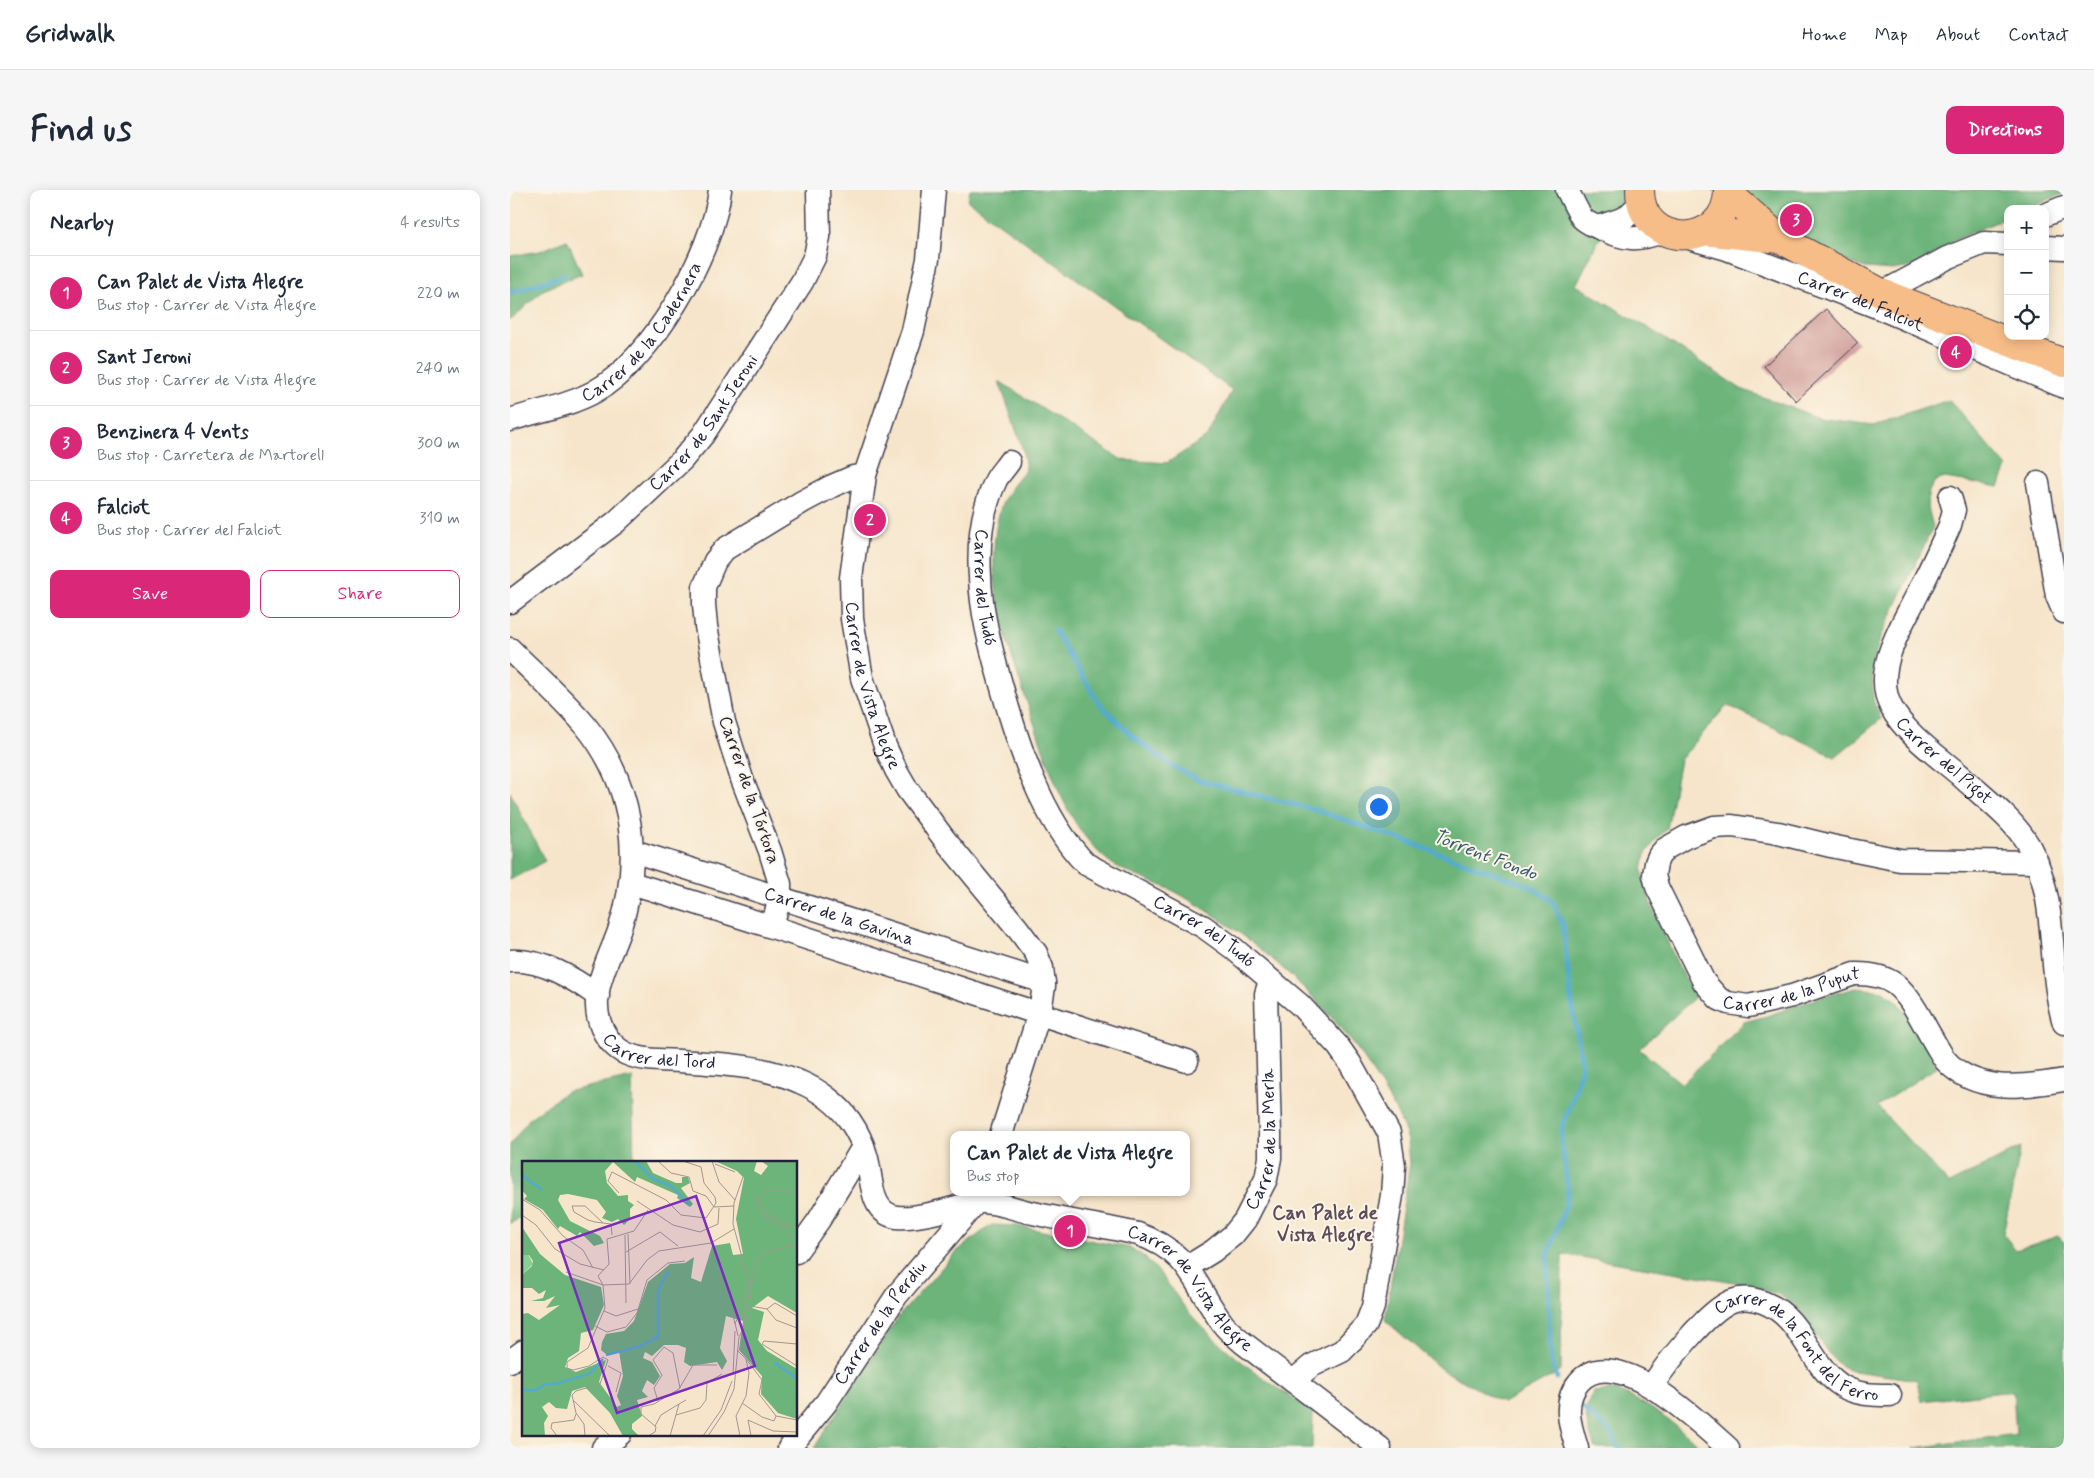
<!DOCTYPE html>
<html lang="en">
<head>
<meta charset="utf-8">
<style>
  :root { --surface:#fff; --page:#f6f6f7; --text:#1f2937; --muted:#747a83; --line:#e0e1e3; --accent:#db2777 }
  body { margin:0; font-family:Mynerve,sans-serif; background:var(--page); color:var(--text) }
  .controls { position:absolute; right:15px; top:15px; display:grid; overflow:hidden; border-radius:10px; box-shadow:0 2px 12px #0003 }
  .controls button { width:45px; height:45px; display:grid; place-items:center; padding:0; border:0; border-bottom:1px solid var(--line); background:var(--surface); color:var(--text); font:25px sans-serif }
  .you { position:absolute; left:868px; top:616px; width:18px; height:18px; margin:-12px; border:4px solid #fff; border-radius:50%; background:#1a73e8; box-shadow:0 0 0 8px #1a73e833 }
  .badge { display:grid; place-items:center; width:32px; height:32px; border-radius:50%; background:var(--accent); color:#fff; font-size:16px; font-weight:700 }
  .pin { position:absolute; translate:-50% -50%; border:2px solid #fff; box-shadow:0 1px 5px #0006 }
  .popup { position:absolute; left:440px; top:941px; width:240px; height:65px; box-sizing:border-box; display:grid; place-content:center; border-radius:10px; background:var(--surface); filter:drop-shadow(0 1px 4px #0005); font-size:16px; white-space:nowrap; color:var(--muted) }
  .popup b { font-size:19px; color:var(--text) }
  .popup::after { content:''; position:absolute; left:50%; top:100%; margin-left:-10px; border:10px solid transparent; border-top-color:var(--surface) }
  .list { margin:0; padding:0; list-style:none }
  h2 { display:flex; justify-content:space-between; align-items:center; height:65px; margin:0; padding:0 20px; font-size:21px }
  h2 small { font-size:16px; font-weight:400; color:var(--muted) }
  .list li { display:grid; grid-template-columns:32px 1fr auto; gap:15px; align-items:center; box-sizing:border-box; height:75px; padding:0 20px; border-top:1px solid var(--line) }
  .list b { display:block; font-size:19px; white-space:nowrap }
  .list p { margin:0; font-size:16px; white-space:nowrap; color:var(--muted) }
  .list em { font-size:16px; font-style:normal; color:var(--muted) }
  .actions { display:flex; gap:10px; padding:15px 20px }
  .actions a { flex:1; padding:11px 0; border:1px solid var(--accent); border-radius:10px; text-align:center; font-size:18px; color:var(--accent) }
  .actions .main { background:var(--accent); color:#fff }
  .icon { flex:none; width:28px; height:28px; fill:none; stroke:currentColor; stroke-width:2; stroke-linecap:round; stroke-linejoin:round }
  .map { position:relative; flex:none; width:1554px; height:1258px; overflow:hidden; border-radius:10px }
  header { display:flex; align-items:center; gap:30px; box-sizing:border-box; height:70px; padding:0 25px; background:var(--surface); border-bottom:1px solid var(--line) }
  header strong { font-size:24px }
  nav { display:flex; gap:28px; margin-inline-start:auto; font-size:18px }
  .intro { display:flex; align-items:center; justify-content:space-between; box-sizing:border-box; height:120px; padding:0 30px }
  h1 { margin:0; font-size:35px }
  .button { padding:12px 22px; border-radius:10px; background:var(--accent); color:#fff; font-size:18px; font-weight:700 }
  main { display:flex; gap:30px; padding:0 30px }
  aside { flex:1; background:var(--surface); border-radius:10px; box-shadow:0 2px 12px #0003 }
  .map>svg:first-child { display:block }
  .forest { fill:#6cb47a; stroke:#476b5a }
  .lines { fill:none; stroke-linecap:round; stroke-linejoin:round }
  .stream { stroke:#52abcf; stroke-width:5 }
  .building { fill:#cd9997 }
  .minor-casing { stroke:#423f51; stroke-width:25 }
  .major-casing { stroke:#423f51; stroke-width:30 }
  .minor { stroke:#fff; stroke-width:22 }
  .major { stroke:#f7bd88; stroke-width:28 }
  .labels { text-anchor:middle; dominant-baseline:central; stroke-width:4; stroke-linejoin:round; paint-order:stroke }
  .street-label { font-size:18px; fill:#22223b; stroke:#fcf5e5 }
  .water-label { font-size:19px; font-style:italic; fill:#355976; stroke:#fcf5e5 }
  .neighbourhood-label { font-size:19px; font-weight:bold; fill:#5e4c5b; stroke:#fcf5e5 }
  .inset-river { fill:none; stroke:#52abcf; stroke-width:2.5 }
  .inset-road { fill:none; stroke:#a19791; stroke-width:1 }
  .view { fill:#7b2cbf; fill-opacity:0.15; stroke:#7b2cbf; stroke-width:2.5 }
  .inset-edge { fill:none; stroke:#22223b; stroke-width:2.5 }
</style>
</head>
<body>
<header>
<strong>Gridwalk</strong>
<nav><a>Home</a><a>Map</a><a>About</a><a>Contact</a></nav>
</header>
<div class="intro"><h1>Find us</h1><a class="button">Directions</a></div>
<main>
<aside>
<h2>Nearby<small>4 results</small></h2>
<ul class="list">
<li><span class="badge">1</span><div><b>Can Palet de Vista Alegre</b><p>Bus stop · Carrer de Vista Alegre</p></div><em>220 m</em></li>
<li><span class="badge">2</span><div><b>Sant Jeroni</b><p>Bus stop · Carrer de Vista Alegre</p></div><em>240 m</em></li>
<li><span class="badge">3</span><div><b>Benzinera 4 Vents</b><p>Bus stop · Carretera de Martorell</p></div><em>300 m</em></li>
<li><span class="badge">4</span><div><b>Falciot</b><p>Bus stop · Carrer del Falciot</p></div><em>310 m</em></li>
</ul>
<div class="actions"><a class="main">Save</a><a>Share</a></div>
</aside>
<div class="map">
<svg width="1554" height="1258" viewBox="0 0 1554 1258">
  <rect width="100%" height="100%" fill="#fcf5e5"/>
  <filter id="ink" filterUnits="userSpaceOnUse"><feTurbulence type="fractalNoise" baseFrequency=".02" numOctaves="2"/><feDisplacementMap in="SourceGraphic" scale="10" xChannelSelector="R" yChannelSelector="G"/><feConvolveMatrix kernelMatrix="1 2 1 2 8 2 1 2 1" color-interpolation-filters="sRGB"/></filter>
  <filter id="wash" filterUnits="userSpaceOnUse"><feTurbulence type="fractalNoise" baseFrequency=".0096" numOctaves="4" result="noise"/><feDisplacementMap in="SourceGraphic" scale="20" xChannelSelector="R" yChannelSelector="G"/><feGaussianBlur stdDeviation="1.12" result="paint"/><feColorMatrix in="noise" values="0 0 0 0 0 0 0 0 0 0 0 0 0 0 0 0 0 1.4 0 .05"/><feComposite in="paint" operator="in"/></filter>
  <g filter="url(#wash)">
    <rect width="100%" height="100%" fill="#f6e5cb"/>
    <!-- forest -->
    <g class="forest">
      <path d="M460,0H1126L1087,53L1066,95L1140,139L1231,199L1309,228L1364,235L1439,210L1497,277L1489,297L1435,288L1425,291L1419,301L1417,314L1423,337L1370,449L1362,474L1363,510L1371,529L1325,567L1217,515L1170,570L1157,639L1148,647L1135,665L1132,680L1140,712L1165,769L1185,807L1129,859L1172,894L1234,832L1257,826L1308,808L1347,798L1373,801L1386,810L1402,832L1427,877L1367,916L1439,994L1511,957L1493,1044L1506,1060L1548,1046L1554,1052V1258H1404L1506,1244L1503,1201L1411,1211L1407,1190L1344,1181L1331,1176L1319,1164L1286,1116L1269,1105L1249,1098L1225,1092L1052,1064L1051,1181L993,1213L931,1179L875,1130L900,973C899,966 899,958 898,951C894,933 879,909 869,892C861,880 854,867 845,856C799,796 737,742 671,705C651,693 613,684 596,669C554,633 539,575 521,524C500,461 472,391 489,324C493,306 505,293 516,280L513,260L489,191L612,270L657,273L698,246L722,200L458,11Z"/>
      <polygon points="1202,0 1554,0 1554,3 1517,19 1498,19 1498,27 1445,50 1420,67 1401,77 1383,80 1355,78 1320,65 1280,46"/>
      <polygon points="57,50 72,84 33,100 0,131 0,66 30,61"/>
      <polygon points="0,602 35,671 0,690"/>
      <polygon points="122,887 124,972 14,972 14,1025 0,1034 0,955 20,928 56,902"/>
      <path d="M481,1035L507,1036L620,1058C649,1072 663,1106 684,1128C718,1166 762,1194 803,1222L802,1258H304L389,1126L446,1062Z"/>
      <path d="M1104,1200C1138,1212 1166,1235 1192,1258H1085C1078,1237 1070,1221 1084,1202Z"/>
    </g>
    <g class="lines">
      <!-- stream -->
      <g class="stream">
        <polyline points="0,103 55,85"/>
        <polyline points="544,440 589,513 622,546 659,574 688,590 809,621 898,652 1022,697 1042,711 1053,735 1060,801 1072,875 1063,908 1053,933 1051,948 1058,1001 1055,1018 1037,1066 1041,1171 1047,1188"/>
        <path d="M1070,1216C1085,1228 1102,1240 1109,1258"/>
      </g>
    </g>
    <g id="blocks">
      <!-- building -->
      <polygon class="building" points="1316,119 1348,153 1286,211 1254,176"/>
    </g>
  </g>
  <g filter="url(#ink)">
    <use href="#blocks" fill-opacity="0" stroke="#423f51" stroke-width="1"/>
    <g class="lines">
      <!-- minor casing -->
      <g class="minor-casing">
        <g id="minor">
          <path id="s1" d="M424,0L418,69L403,141L355,285L341,388L342,429L352,488L375,556L386,580L397,599L435,650L508,739L526,763L532,778L534,796L530,821L491,945"/>
          <path d="M1057,0C1062,9 1066,19 1072,28C1077,33 1083,35 1089,38C1115,50 1127,52 1154,41"/>
          <polyline points="1535,25 1554,17"/>
          <polyline points="1088,37 1115,28 1131,13"/>
          <path id="s2" d="M1182,49L1217,59L1367,117L1554,197"/>
          <polyline points="1535,57 1554,58"/>
          <polyline points="1372,103 1437,68 1474,53 1498,54"/>
          <path id="s3" d="M0,230C27,221 58,216 84,202C141,171 203,64 210,0"/>
          <path id="s4" d="M499,272C495,278 489,284 486,290C472,319 468,355 470,387C471,421 480,455 489,487C506,549 531,629 576,674L694,737L723,758L790,815L828,856L840,873L879,943L884,976L882,1005L863,1117L856,1135L832,1161L801,1176L783,1191"/>
          <polyline points="1528,293 1547,406 1554,422"/>
          <path id="s5" d="M1440,307L1444,320L1440,335C1431,356 1421,377 1411,397C1395,431 1361,478 1381,517C1394,543 1429,567 1451,586C1474,608 1503,628 1519,656C1550,713 1536,773 1554,833"/>
          <path id="s6" d="M0,412L106,332L172,270L193,245L292,92L305,66L309,47L308,0"/>
          <path id="s7" d="M0,459C25,484 52,508 75,535C124,595 133,669 109,741C99,770 79,802 90,833C94,846 105,859 117,864C134,871 153,870 170,871C211,874 252,875 290,892C309,900 328,914 340,931C347,941 353,954 356,965C363,986 358,1023 387,1027C404,1029 433,1021 450,1016C455,1015 461,1012 466,1012C482,1010 507,1020 523,1023C558,1031 593,1036 628,1044C683,1064 682,1093 713,1134C718,1141 726,1146 732,1152L870,1258"/>
          <path id="s8" d="M123,661L534,792"/>
          <path id="s9" d="M1527,672L1390,670L1321,656L1268,643L1222,636L1204,637L1176,647L1155,659L1149,666L1146,673L1144,685L1147,697L1194,792L1209,809L1218,813L1238,816L1252,813L1282,806L1344,784C1381,783 1393,797 1410,827C1418,841 1426,856 1435,870C1466,904 1513,897 1554,890"/>
          <path d="M121,693C307,749 491,813 677,871"/>
          <polyline points="262,736 270,708 270,694 260,661 232,589 214,532 196,436 194,414 194,397 205,371 215,359 292,312 322,296 343,287 355,285"/>
          <path d="M0,771C32,769 63,788 88,806"/>
          <polyline points="286,1062 309,1030 353,957"/>
          <path id="s10" d="M677,1077L703,1061L723,1045L735,1030L756,989L760,968V944L756,804L760,791"/>
          <polyline points="0,1171 14,1161"/>
          <path id="s11" d="M1142,1196C1156,1174 1198,1120 1222,1111C1242,1103 1267,1116 1280,1131C1299,1152 1307,1180 1332,1196C1347,1205 1363,1205 1380,1205"/>
          <polyline points="93,1258 110,1244"/>
          <path id="s12" d="M279,1258L316,1213L387,1105L467,1011"/>
          <path d="M1067,1258C1060,1236 1052,1212 1069,1192C1105,1150 1191,1234 1218,1258"/>
        </g>
      </g>
      <!-- major casing -->
      <g class="major-casing">
        <g id="major">
          <path d="M1130,0C1130,61 1218,60 1218,0"/>
          <polyline points="1219,0 1226,10 1270,49 1372,103 1554,173"/>
          <polyline points="1193,41 1270,49"/>
        </g>
      </g>
      <!-- minor -->
      <use href="#minor" class="minor"/>
      <!-- major -->
      <use href="#major" class="major"/>
    </g>
  </g>
  <g class="labels">
    <!-- street labels -->
    <g class="street-label">
      <text stroke="none"><textPath href="#s2" startOffset="180">Carrer del Falciot</textPath></text>
      <text stroke="none"><textPath href="#s3" startOffset="166">Carrer de la Cadernera</textPath></text>
      <text stroke="none"><textPath href="#s6" startOffset="266">Carrer de Sant Jeroni</textPath></text>
      <text stroke="none"><textPath href="#s4" startOffset="132">Carrer del Tudó</textPath></text>
      <text stroke="none"><textPath href="#s1" startOffset="509">Carrer de Vista Alegre</textPath></text>
      <text stroke="none"><textPath href="#s5" startOffset="302">Carrer del Pigot</textPath></text>
      <text transform="translate(239 600) rotate(71)">Carrer de la Tórtora</text>
      <text stroke="none"><textPath href="#s8" startOffset="216">Carrer de la Gavina</textPath></text>
      <text stroke="none"><textPath href="#s4" startOffset="568">Carrer del Tudó</textPath></text>
      <text stroke="none"><textPath href="#s9" startOffset="626">Carrer de la Puput</textPath></text>
      <text stroke="none"><textPath href="#s7" startOffset="494">Carrer del Tord</textPath></text>
      <text stroke="none"><textPath href="#s10" startOffset="160">Carrer de la Merla</textPath></text>
      <text stroke="none"><textPath href="#s7" startOffset="1139">Carrer de Vista Alegre</textPath></text>
      <text stroke="none"><textPath href="#s12" startOffset="155">Carrer de la Perdiu</textPath></text>
      <text stroke="none"><textPath href="#s11" startOffset="202">Carrer de la Font del Ferro</textPath></text>
    </g>
    <!-- water labels -->
    <g class="water-label">
      <text transform="translate(975 665) rotate(21)">Torrent Fondo</text>
    </g>
    <!-- neighbourhood labels -->
    <g class="neighbourhood-label">
      <text x="815" y="1023">Can Palet de<tspan x="815" dy="22">Vista Alegre</tspan></text>
    </g>
  </g>
  <!-- overview -->
  <g transform="translate(12 971)">
    <rect width="275" height="275" fill="#f6e5cb"/>
    <path d="M6,93L11,103L0,114V94Z" fill="#85d290"/>
    <path d="M0,0H124L131,12L140,16L154,22H160V16H166L168,22L159,27L171,43L168,46L155,37L156,34L115,16L113,21L91,1L83,10L85,22L96,35L106,34V40L112,44L108,48V58L102,64L96,58L90,61L80,57L84,51L75,39L46,33L38,34L36,39L48,60L78,75L82,82L72,85L58,71L55,75L38,65L36,68L21,49L2,38L5,35L0,29ZM193,0H235L232,10L239,14L246,5L239,0H275V152L246,135L230,147L242,151L236,179L245,190L275,208V258L256,252L239,233L240,215L217,189L221,160L204,155L198,187L205,200L200,209L195,201L168,205L162,201L164,187L156,184H142L130,195L123,191L121,197L130,201L138,215L132,224L125,219L120,230L126,236L115,239L120,255L110,263V268L117,275H101L88,252L63,226L50,230L45,248L34,247L27,241L20,246L26,255L22,262L23,275H0V153L6,152L17,159L38,144L24,147L33,135L22,140H9L21,137L24,129L17,133L10,127H0V114L10,105L11,100L7,94H0V66L18,93L43,114L79,126L82,144L71,169L59,172L57,190L46,197L43,206L54,211L84,199L77,221L95,246L99,244L95,235L101,215L97,190L85,194L79,189L80,181L84,173L102,170L112,160L126,121L148,103L163,102L172,96L169,117L179,121L190,85L208,82L211,94L221,93L214,58L222,17L215,10Z" fill="#6cb47a"/>
    <path class="inset-river" d="M113,0L131,18L149,25L167,44M0,14L20,29M84,194L119,185L136,176V129L146,111M252,201L275,218M0,229H14L23,223H33L67,213L81,198"/>
    <path class="inset-road" d="M136,0L149,12L167,16L171,30L184,35L192,46L212,45M190,0L197,21L213,39M193,3L213,11M97,32L86,20L90,11L144,39L159,54L184,57L194,42L193,36L182,22L179,6L161,0M0,38L18,49L41,75L61,89L71,107M115,40L151,64L178,71L196,63L197,47M241,49L253,62M250,52L262,63L275,66M0,54L14,64L33,88L58,103L82,109M81,62L63,45H50L52,51L66,59L73,61L89,63L90,74M260,67L275,78M261,67L242,55L236,44L237,35L244,30H275M106,73L108,123M103,74L104,142M104,91L138,71L156,85M44,111L81,124L107,123L125,99L137,90L189,82L212,68M245,148L254,159L275,167M82,150L94,155L116,148M228,162L225,152L228,145L245,148L253,142L275,155M213,163L211,154L224,134L227,122L211,63L212,42L221,16M73,165L85,171L104,166L115,152L125,119L146,102L163,100M216,175L213,162L221,149M275,183L242,180L240,183L275,205M215,189L224,198L227,212L224,235L214,255L218,275M86,205L99,212L94,231M211,214L213,170M51,239L88,275M136,240L132,227L140,214L131,199L142,186L151,192L158,227M220,242L240,256L252,260L254,255L237,233L240,219L224,198M154,254L178,247L184,239L185,222L200,213M254,255L275,259M133,265L139,254L157,243M35,275L29,267L30,262L52,259L54,253M63,275L62,263L54,252L50,234L54,230L78,223L86,199L81,196L67,205L51,209L45,207V201L66,187L83,147L81,124L76,115L87,103L85,78L112,70L126,49M126,275L133,271L134,266L119,253V246L132,243L157,228L171,204H195M148,275L157,243L164,239M181,275L199,249L210,220M186,275L202,251L212,228L217,176L223,165V151L235,100L244,91L275,83M229,275L226,259L251,270L275,271"/>
    <path class="view" d="M174,35L233,205L95,252L37,82Z"/>
    <rect width="275" height="275" class="inset-edge"/>
  </g>
</svg>
<div class="controls">
<button>+</button>
<button>−</button>
<button><svg class="icon" aria-label="locate" viewBox="0 0 24 24"><circle cx="12" cy="12" r="6"/><path d="M12 2v4M12 18v4M2 12h4M18 12h4"/></svg></button>
</div>
<div class="you"></div>
<div class="pin badge" style="left:560px;top:1041px">1</div>
<div class="popup"><b>Can Palet de Vista Alegre</b>Bus stop</div>
<div class="pin badge" style="left:360px;top:330px">2</div>
<div class="pin badge" style="left:1286px;top:30px">3</div>
<div class="pin badge" style="left:1446px;top:162px">4</div>
</div>
</main>
</body>
</html>
